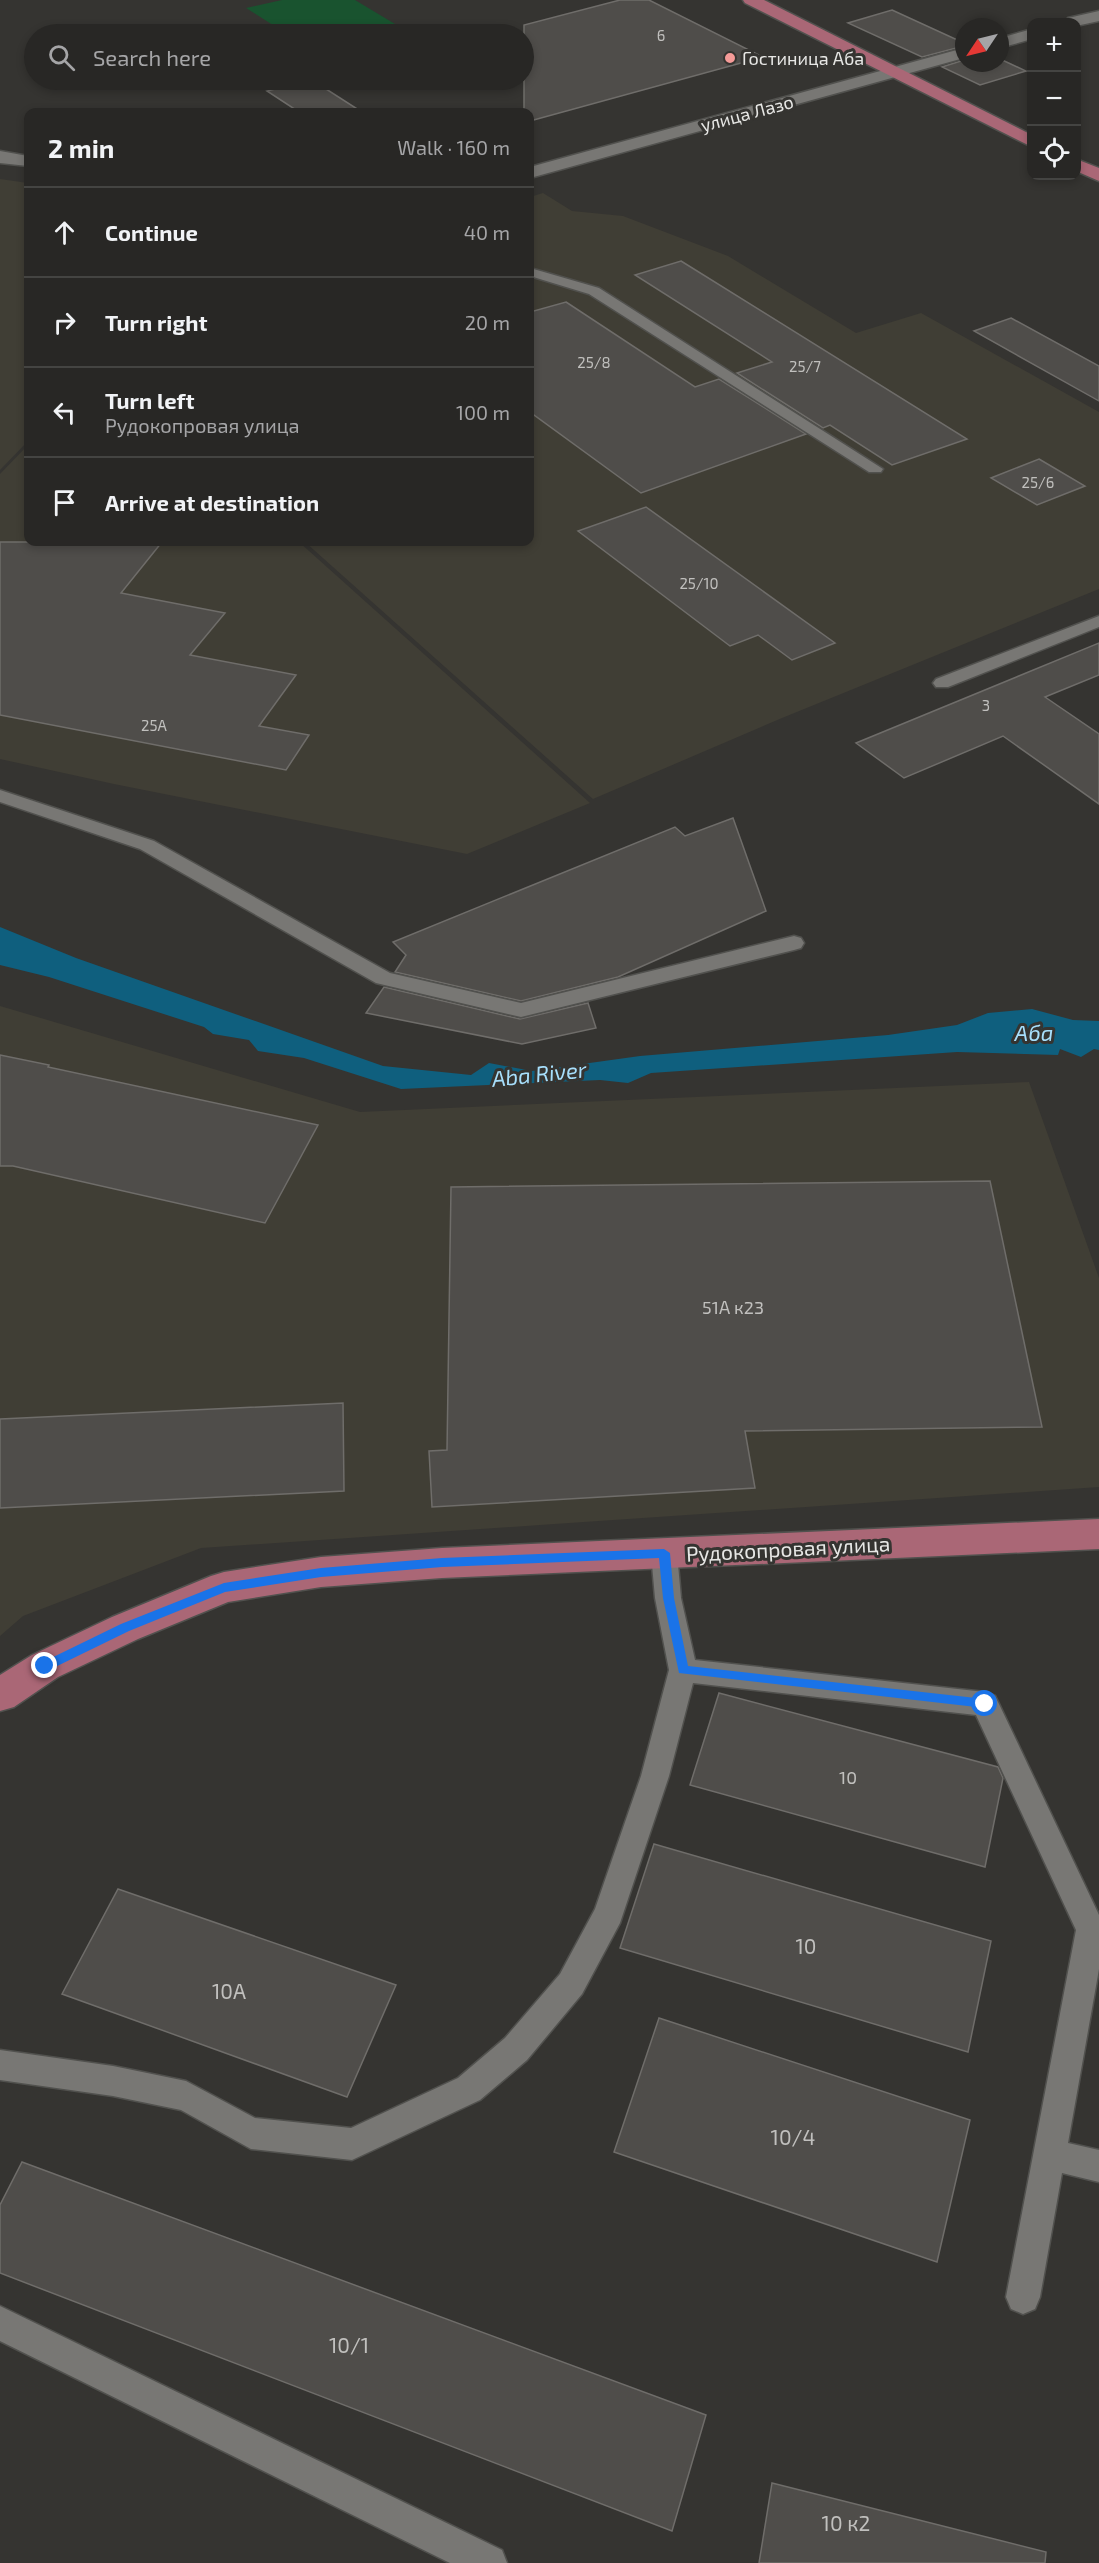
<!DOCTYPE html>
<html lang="en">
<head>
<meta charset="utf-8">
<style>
  :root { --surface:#282725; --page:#302f2d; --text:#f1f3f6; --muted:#a5a5a7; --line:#444442 }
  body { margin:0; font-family:"Exo 2",sans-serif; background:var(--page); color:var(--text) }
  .controls { position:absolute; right:18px; top:18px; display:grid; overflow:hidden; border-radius:12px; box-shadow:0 3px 9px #0003 }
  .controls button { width:54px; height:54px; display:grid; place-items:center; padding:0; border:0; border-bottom:2px solid var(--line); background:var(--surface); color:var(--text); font:30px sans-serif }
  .compass { position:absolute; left:955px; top:18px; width:54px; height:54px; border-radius:50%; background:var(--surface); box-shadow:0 3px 9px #0003; rotate:235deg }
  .stop { position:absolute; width:18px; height:18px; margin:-14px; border:4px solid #1a73e8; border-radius:50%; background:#fff }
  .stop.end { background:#1a73e8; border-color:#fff; box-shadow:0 2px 6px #0008 }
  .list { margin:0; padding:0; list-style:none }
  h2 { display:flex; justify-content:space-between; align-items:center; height:78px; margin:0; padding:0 24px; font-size:26px }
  h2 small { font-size:20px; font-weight:400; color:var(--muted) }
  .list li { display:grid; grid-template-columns:39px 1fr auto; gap:18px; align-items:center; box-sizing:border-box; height:90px; padding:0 24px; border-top:2px solid var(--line) }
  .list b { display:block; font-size:22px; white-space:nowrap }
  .list p { margin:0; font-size:20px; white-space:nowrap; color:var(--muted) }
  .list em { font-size:20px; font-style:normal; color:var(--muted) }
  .icon { flex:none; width:33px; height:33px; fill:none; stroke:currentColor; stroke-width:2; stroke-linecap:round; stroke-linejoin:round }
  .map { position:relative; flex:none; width:1099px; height:2563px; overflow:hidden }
  .search { position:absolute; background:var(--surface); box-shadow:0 3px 9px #0003; left:24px; top:24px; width:510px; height:66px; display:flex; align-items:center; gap:15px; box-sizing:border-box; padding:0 21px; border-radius:33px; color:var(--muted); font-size:22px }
  .panel { position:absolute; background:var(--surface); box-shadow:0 3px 9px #0003; left:24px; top:108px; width:510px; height:438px; border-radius:12px }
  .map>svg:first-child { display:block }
  .built { fill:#403e35 }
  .green { fill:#19532f }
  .water { fill:#0f5f7e }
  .building { fill:#4f4d4a; stroke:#6f6d6a; stroke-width:1.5 }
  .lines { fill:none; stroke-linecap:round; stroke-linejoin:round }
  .service-casing { stroke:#51514e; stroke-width:3 }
  .minor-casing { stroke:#51514e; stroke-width:3 }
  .primary-casing { stroke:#51514e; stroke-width:3 }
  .service { fill:#787774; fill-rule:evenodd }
  .minor { fill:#787774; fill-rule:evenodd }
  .primary { fill:#aa6776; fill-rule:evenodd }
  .route { fill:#1a73e8 }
  .poi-dot { fill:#f59b98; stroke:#353431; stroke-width:2 }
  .labels { text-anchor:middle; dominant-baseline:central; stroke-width:6; stroke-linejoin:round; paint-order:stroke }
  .far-number-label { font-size:15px; fill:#c1c0be }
  .far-poi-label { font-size:18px; fill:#e7e7e5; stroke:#353431; text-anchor:start }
  .far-street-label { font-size:18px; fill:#e7e7e5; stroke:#353431 }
  .number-label { font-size:18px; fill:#c1c0be }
  .street-label { font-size:21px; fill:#e7e7e5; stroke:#353431 }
  .near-number-label { font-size:21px; fill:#c1c0be }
  .water-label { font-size:22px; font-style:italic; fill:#a7dffc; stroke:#353431 }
</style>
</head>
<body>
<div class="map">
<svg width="1099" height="2563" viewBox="0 0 1099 2563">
  <rect width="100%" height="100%" fill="#353431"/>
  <!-- built -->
  <g class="built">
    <polygon points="0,179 28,183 28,441 0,470"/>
    <polygon points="543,193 572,211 623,216 728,256 856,333 921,313 1099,412 1099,589 782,718 593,799 305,542 530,542 530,197"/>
    <polygon points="28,445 28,542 299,542 590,803 467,854 114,784 0,759 0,474"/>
    <polygon points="0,1006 360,1112 1029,1082 1099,1278 1099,1487 201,1548 23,1616 0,1636"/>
  </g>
  <!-- green -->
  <polygon class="green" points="282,0 355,0 410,33 287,34 246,8"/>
  <!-- water -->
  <polygon class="water" points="0,927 76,958 383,1066 471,1075 489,1063 532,1071 640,1056 888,1035 957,1025 988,1013 1032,1009 1073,1020 1099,1021 1099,1050 1094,1049 1081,1057 1060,1049 1058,1055 957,1052 651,1073 628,1083 600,1080 401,1089 304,1058 258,1051 249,1040 213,1034 204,1027 49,977 0,965"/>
  <!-- building -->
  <g class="building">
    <polygon points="620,0 649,0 763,57 530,121 530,112 524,112 524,25"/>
    <polygon points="892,10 964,43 964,46 922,57 848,23"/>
    <polygon points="1000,59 1026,71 980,85 942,67 964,60 964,63 1000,63"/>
    <polygon points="312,80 362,112 299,112 267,91"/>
    <polygon points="681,261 967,439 892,465 830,425 823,428 737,373 772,362 635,275"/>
    <polygon points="566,302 695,387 719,379 806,434 641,493 530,412 530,312"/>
    <polygon points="1011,318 1099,366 1099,401 974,331"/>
    <polygon points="1039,459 1085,486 1037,505 991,478"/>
    <polygon points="646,507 835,643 792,660 758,635 730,646 578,531"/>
    <polygon points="0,542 162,542 121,593 225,613 190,655 296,675 259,726 309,735 286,770 0,715"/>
    <polygon points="1099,643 1099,675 1045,697 1099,734 1099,804 1003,736 904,778 856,743"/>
    <polygon points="733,818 766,911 618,977 521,1001 395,972 406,955 393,942 675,827 685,836"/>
    <polygon points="384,987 520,1019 588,1003 596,1028 522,1044 366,1013"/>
    <polygon points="0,1055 49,1065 48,1067 318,1125 265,1223 13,1166 0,1166"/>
    <polygon points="990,1181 1042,1427 745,1431 755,1488 432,1507 429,1451 447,1450 451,1187"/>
    <polygon points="343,1403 344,1491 0,1508 0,1419"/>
    <polygon points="719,1693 998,1767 1003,1778 985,1867 690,1785"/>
    <polygon points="654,1844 991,1941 968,2052 620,1948"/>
    <polygon points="118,1889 396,1985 347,2097 62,1994"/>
    <polygon points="659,2018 970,2120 937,2262 614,2152"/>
    <polygon points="22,2162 706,2415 672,2531 0,2273 0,2205"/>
    <polygon points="772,2483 1046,2552 1045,2563 759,2563"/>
  </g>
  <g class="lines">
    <!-- service casing -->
    <g class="service-casing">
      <g id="service">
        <polygon points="530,268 599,288 883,469 881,472 869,472 589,294 530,276"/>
        <polygon points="1099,616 1099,627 948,687 936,687 933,683 936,679"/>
        <polygon points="0,790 154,841 390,973 521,1003 794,936 801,938 804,943 801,948 794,950 521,1017 376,983 140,849 0,802"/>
        <polygon points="664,1542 673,1545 677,1553 681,1598 695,1660 985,1692 995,1696 999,1704 1099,1915 1099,1969 1068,2143 1099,2150 1099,2182 1062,2173 1040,2297 1035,2309 1023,2314 1011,2309 1006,2297 1076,1930 976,1715 693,1683 669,1776 620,1923 582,1994 527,2060 480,2100 352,2160 251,2149 181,2110 113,2096 0,2080 0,2050 113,2066 186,2081 255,2118 351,2128 458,2078 505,2038 560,1974 595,1909 641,1776 669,1670 655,1598 651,1553 655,1545"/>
        <polygon points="0,2306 502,2550 507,2563 450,2563 0,2341"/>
      </g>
    </g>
    <!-- minor casing -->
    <g class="minor-casing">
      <g id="minor">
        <polygon points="1099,11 1099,21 1076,26 1076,22 1066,22 1068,18"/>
        <polygon points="1032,29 1032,39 1000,48 1000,38"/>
        <polygon points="964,48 964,58 530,178 530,167"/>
        <polygon points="0,151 28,156 28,166 0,163"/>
      </g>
    </g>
    <!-- primary casing -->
    <g class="primary-casing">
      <g id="primary">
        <polygon points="743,0 764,0 1032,135 1032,147 745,3"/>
        <polygon points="1076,159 1099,168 1099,181 1076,171"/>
        <polygon points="1099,1519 1099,1549 442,1578 321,1587 228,1602 138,1639 58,1677 14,1707 0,1711 0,1675 32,1655 112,1617 211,1576 224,1572 321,1557 442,1548"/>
      </g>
    </g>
    <!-- service -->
    <use href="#service" class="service"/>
    <!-- minor -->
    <use href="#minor" class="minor"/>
    <!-- primary -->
    <use href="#primary" class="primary"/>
  </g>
  <!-- route -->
  <polygon class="route" points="664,1549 670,1553 674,1598 688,1666 985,1699 991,1704 985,1708 679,1673 663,1598 659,1558 442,1567 321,1577 225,1592 129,1631 49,1670 41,1670 39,1666 41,1663 121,1624 224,1583 321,1568 442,1558"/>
  <!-- markers -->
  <circle class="poi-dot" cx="730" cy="58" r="6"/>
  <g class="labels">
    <!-- far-number labels -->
    <g class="far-number-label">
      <text x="661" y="35">6</text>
      <text x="594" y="362">25/8</text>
      <text x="805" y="366">25/7</text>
      <text x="1038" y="482">25/6</text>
      <text x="699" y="583">25/10</text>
      <text x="986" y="705">3</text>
      <text x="154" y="725">25А</text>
    </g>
    <!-- far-poi labels -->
    <g class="far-poi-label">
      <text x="742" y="58">Гостиница Аба</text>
    </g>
    <!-- far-street labels -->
    <g class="far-street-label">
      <text transform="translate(747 113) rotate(-15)">улица Лазо</text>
    </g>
    <!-- number labels -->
    <g class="number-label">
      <text x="733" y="1307">51А к23</text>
      <text x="848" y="1777">10</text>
    </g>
    <!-- street labels -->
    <g class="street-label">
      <text transform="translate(788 1548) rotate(-3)">Рудокопровая улица</text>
    </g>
    <!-- near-number labels -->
    <g class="near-number-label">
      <text x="806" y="1945">10</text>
      <text x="229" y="1990">10А</text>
      <text x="793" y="2136">10/4</text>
      <text x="349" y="2344">10/1</text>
      <text x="846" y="2522">10 к2</text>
    </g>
    <!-- water labels -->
    <g class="water-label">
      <text x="1034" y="1032">Аба</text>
      <text transform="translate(539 1073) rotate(-6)">Aba River</text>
    </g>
  </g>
</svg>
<div class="controls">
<button>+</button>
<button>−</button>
<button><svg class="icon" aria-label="locate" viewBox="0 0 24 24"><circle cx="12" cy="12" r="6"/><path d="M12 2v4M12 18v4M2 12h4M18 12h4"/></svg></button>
</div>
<svg class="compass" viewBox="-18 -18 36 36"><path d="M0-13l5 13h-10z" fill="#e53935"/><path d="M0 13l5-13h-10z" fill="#a5a5a7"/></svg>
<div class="stop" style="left:985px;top:1704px"></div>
<div class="stop end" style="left:45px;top:1666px"></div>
<div class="search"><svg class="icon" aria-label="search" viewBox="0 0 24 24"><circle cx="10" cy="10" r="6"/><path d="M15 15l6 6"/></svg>Search here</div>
<section class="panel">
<h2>2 min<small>Walk · 160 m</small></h2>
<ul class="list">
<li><svg class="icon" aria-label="ahead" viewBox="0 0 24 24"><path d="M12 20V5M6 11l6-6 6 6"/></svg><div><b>Continue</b></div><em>40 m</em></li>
<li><svg class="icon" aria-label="right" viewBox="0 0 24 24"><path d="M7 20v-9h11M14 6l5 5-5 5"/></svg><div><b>Turn right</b></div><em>20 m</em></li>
<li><svg class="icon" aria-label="left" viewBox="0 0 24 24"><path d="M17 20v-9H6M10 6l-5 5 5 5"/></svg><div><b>Turn left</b><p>Рудокопровая улица</p></div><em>100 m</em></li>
<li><svg class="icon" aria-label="arrive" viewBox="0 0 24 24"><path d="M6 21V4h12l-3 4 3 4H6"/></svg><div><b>Arrive at destination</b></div></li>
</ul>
</section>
</div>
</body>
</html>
